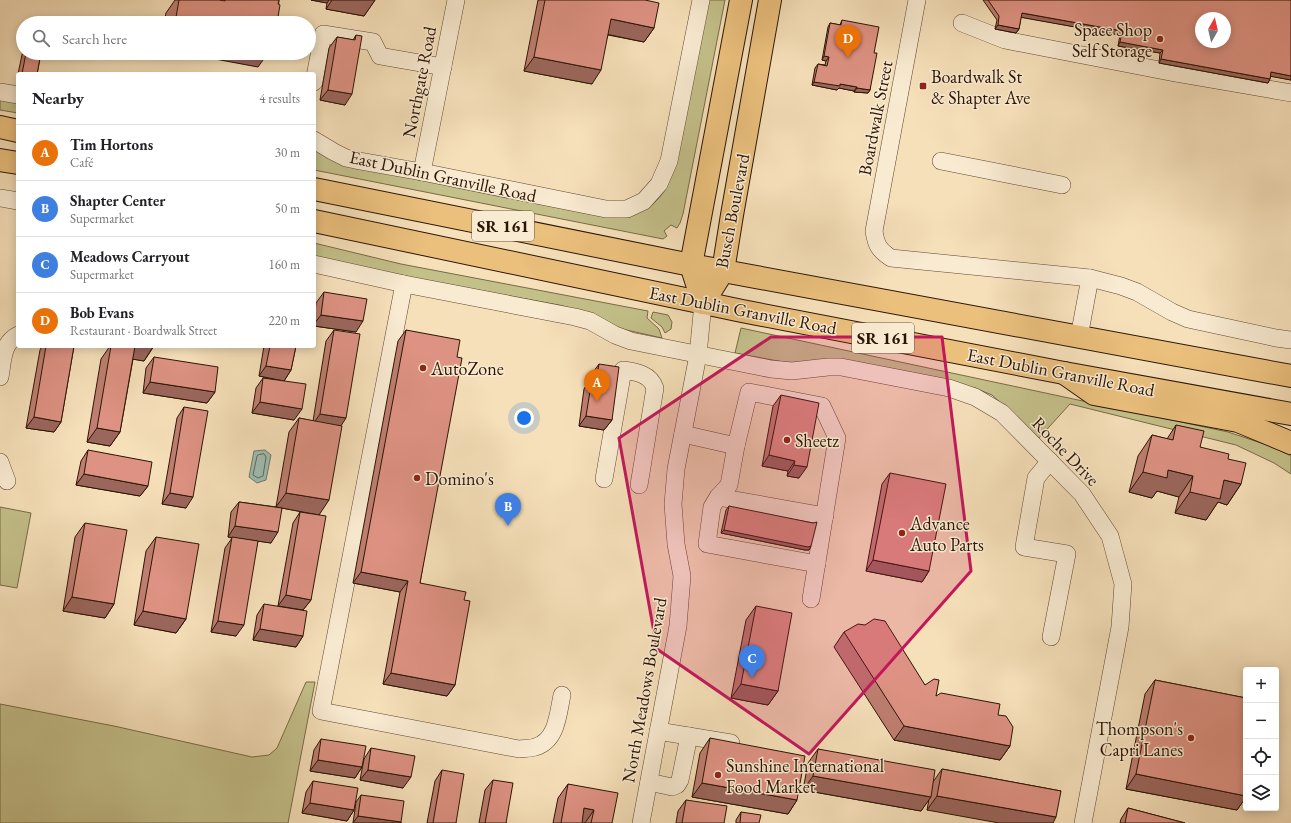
<!DOCTYPE html>
<html lang="en">
<head>
<meta charset="utf-8">
<style>
  :root { --surface:#fff; --page:#f2f2f2; --text:#202124; --muted:#757577; --line:#e0e0e0; --accent:#0f766e }
  body { margin:0; font-family:"EB Garamond",serif; background:var(--page); color:var(--text) }
  .controls { position:absolute; right:12px; bottom:12px; display:grid; overflow:hidden; border-radius:4px; box-shadow:0 2px 10px #0003 }
  .controls button { width:36px; height:36px; display:grid; place-items:center; padding:0; border:0; border-bottom:1px solid var(--line); background:var(--surface); color:var(--text); font:20px sans-serif }
  .compass { position:absolute; left:1195px; top:12px; width:36px; height:36px; border-radius:50%; background:var(--surface); box-shadow:0 2px 10px #0003; rotate:8deg }
  .you { position:absolute; left:524px; top:418px; width:14px; height:14px; margin:-10px; border:3px solid #fff; border-radius:50%; background:#1a73e8; box-shadow:0 0 0 6px #1a73e833 }
  .badge { display:grid; place-items:center; width:26px; height:26px; border-radius:50%; background:var(--accent); color:#fff; font-size:13px; font-weight:700 }
  .pin { position:absolute; translate:-50% -33px; filter:drop-shadow(0 1px 2px #0008) }
  .pin::after { content:''; position:absolute; top:21px; width:14px; height:12px; background:inherit; clip-path:polygon(0 0,100% 0,50% 100%) }
  .list { margin:0; padding:0; list-style:none }
  h2 { display:flex; justify-content:space-between; align-items:center; height:52px; margin:0; padding:0 16px; font-size:17px }
  h2 small { font-size:13px; font-weight:400; color:var(--muted) }
  .list li { display:grid; grid-template-columns:26px 1fr auto; gap:12px; align-items:center; box-sizing:border-box; height:56px; padding:0 16px; border-top:1px solid var(--line) }
  .list b { display:block; font-size:15px; white-space:nowrap }
  .list p { margin:0; font-size:13px; white-space:nowrap; color:var(--muted) }
  .list em { font-size:13px; font-style:normal; color:var(--muted) }
  .icon { flex:none; width:22px; height:22px; fill:none; stroke:currentColor; stroke-width:2; stroke-linecap:round; stroke-linejoin:round }
  .map { position:relative; flex:none; width:1291px; height:823px; overflow:hidden }
  .search { position:absolute; background:var(--surface); box-shadow:0 2px 10px #0003; left:16px; top:16px; width:300px; height:44px; display:flex; align-items:center; gap:10px; box-sizing:border-box; padding:0 14px; border-radius:22px; color:var(--muted); font-size:15px }
  .panel { position:absolute; background:var(--surface); box-shadow:0 2px 10px #0003; left:16px; top:72px; width:300px; height:276px; border-radius:4px }
  .map>svg:first-child { display:block }
  .green { fill:#c4c08a; stroke:#786a47 }
  .water { fill:#9dbdb1; stroke:#6f796c }
  .lines { fill:none; stroke-linecap:round; stroke-linejoin:round }
  .shore { stroke:#64685a; stroke-width:1 }
  .minor-casing { stroke:#5e4732; stroke-width:18 }
  .major-casing { stroke:#2b1404; stroke-width:24 }
  .highway-casing { stroke:#2b1404; stroke-width:24 }
  .minor { stroke:#f9ebd2; stroke-width:17 }
  .major { stroke:#ebc07d; stroke-width:22 }
  .highway { stroke:#ebc07d; stroke-width:22 }
  .wall { fill:#bf7e71; stroke:#2b1404 }
  .shaded-wall { fill:#9b665c; stroke:#2b1404 }
  .building { fill:#de9283; stroke:#2b1404; fill-rule:evenodd }
  .marked { fill:#c2185b; fill-opacity:0.2; stroke:#c2185b; stroke-width:3; stroke-linejoin:round }
  .poi-dot { fill:#8f2418; stroke:#f9ebd2; stroke-width:1.5 }
  .labels { text-anchor:middle; dominant-baseline:central; stroke-width:3; stroke-linejoin:round; paint-order:stroke }
  .shield { fill:#f9ebd2; stroke:#695442; stroke-width:1 }
  .shield-label { font-size:17px; font-weight:bold; fill:#2b1404 }
  .poi-label { font-size:18px; fill:#2b1404; stroke:#f9ebd2; text-anchor:start }
  .street-label { font-size:18px; fill:#2b1404; stroke:#f9ebd2 }
</style>
</head>
<body>
<div class="map">
<svg width="1291" height="823" viewBox="0 0 1291 823">
  <rect width="100%" height="100%" fill="#f6e0ba"/>
  <filter id="stains"><feTurbulence type="fractalNoise" baseFrequency=".005" numOctaves="4"/><feColorMatrix values="0 0 0 0 .2 0 0 0 0 .09 0 0 0 0 .02 0 0 0 .5 -.17"/></filter>
  <radialGradient id="worn" r=".72"><stop offset=".6" stop-color="#630" stop-opacity="0"/><stop offset="1" stop-color="#630" stop-opacity=".3"/></radialGradient>
  <!-- green -->
  <g class="green">
    <path d="M707,0H725L683,214L680,223L677,228L671,225L664,231L667,236L663,239L314,170V149L633,215C657,205 665,194 674,169Z"/>
    <polygon points="0,98 18,102 18,113 0,110"/>
    <polygon points="314,243 401,264 648,311 647,318 659,329 662,338 622,329 590,313 559,305 352,267 314,257"/>
    <polygon points="653,312 668,315 672,322 671,329 665,333 662,327 651,318"/>
    <polygon points="741,328 1228,432 1270,446 1291,456 1291,474 1274,463 1236,445 1070,404 1039,438 992,395 975,388 794,364 735,353"/>
    <polygon points="0,507 31,513 17,588 0,585"/>
    <polygon points="306,682 315,682 288,823 0,823 0,704 114,726 252,757 269,755 277,748"/>
  </g>
  <!-- water -->
  <polygon class="water" points="265,450 271,455 266,480 257,483 249,477 254,451"/>
  <g class="lines">
    <!-- shore -->
    <polygon class="shore" points="264,454 266,457 263,476 258,478 253,475 257,456 258,455"/>
    <!-- minor casing -->
    <g class="minor-casing">
      <g id="minor">
        <path d="M917,0L874,231C876,245 879,250 891,258L1090,278L1121,286L1137,292L1172,312L1188,319L1276,338L1291,340"/>
        <polyline points="962,23 1005,40 1175,73 1291,93"/>
        <polyline points="314,82 323,34 373,42 380,56 443,67"/>
        <polyline points="0,92 18,95"/>
        <polyline points="314,140 334,152 346,158 360,161 422,172 606,209 627,209 644,201 659,184 669,161 701,0"/>
        <polyline points="941,161 1062,185"/>
        <polyline points="422,172 456,0"/>
        <polyline points="0,198 18,201"/>
        <polyline points="314,264 404,284 575,317 590,321 615,335 631,341 771,369 792,371 828,367 841,367 949,388 975,397 1002,413 1082,494 1110,536 1123,584 1120,627 1083,823"/>
        <path d="M404,284L321,711L519,749C524,748 530,749 535,747C557,741 558,714 562,695"/>
        <polyline points="1079,337 1090,278"/>
        <path d="M0,377C3,361 2,343 18,335"/>
        <polyline points="683,434 736,446 749,392 822,406 837,438 811,599"/>
        <polyline points="736,446 729,485 718,497 712,507 707,544 817,564"/>
        <polyline points="1050,461 1036,478 1024,547 1067,554 1051,637"/>
        <polyline points="0,462 7,481"/>
        <path d="M604,479L623,370C637,372 650,374 655,388L639,485"/>
        <polyline points="718,497 825,516"/>
        <polyline points="658,731 731,743"/>
        <polyline points="649,782 672,787 677,785 680,780 689,736"/>
        <polyline points="641,823 678,626 682,576 676,544 673,504 676,469 698,355 703,303"/>
      </g>
    </g>
    <!-- major casing -->
    <g class="major-casing">
      <g id="major">
        <polyline points="0,127 18,131"/>
        <polyline points="0,160 18,163"/>
        <polyline points="314,189 691,265 1291,376"/>
        <polyline points="314,221 742,311 1064,373 1291,414"/>
        <polyline points="703,303 723,271 732,215 770,0"/>
        <polyline points="703,303 691,265 741,0"/>
      </g>
    </g>
    <!-- highway casing -->
    <g class="highway-casing">
      <polyline id="highway" points="1064,373 1094,394 1238,421 1291,443"/>
    </g>
    <!-- minor -->
    <use href="#minor" class="minor"/>
    <!-- major -->
    <use href="#major" class="major"/>
    <!-- highway -->
    <use href="#highway" class="highway"/>
  </g>
  <!-- wall -->
  <g class="wall">
    <polygon points="175,0 279,0 277,23 164,23 166,13"/>
    <polygon points="311,0 375,0 364,16 326,9 327,3"/>
    <polygon points="538,0 645,0 654,28 644,42 608,35 592,84 524,71"/>
    <polygon points="983,0 1291,0 1291,80 1271,76 1268,83 1159,63 1160,53 1118,46 1120,35 1021,17 1019,29 1016,33 995,29 997,20"/>
    <polygon points="842,20 874,53 870,90 868,93 854,92 854,91 839,88 837,90 812,85 815,68 818,64 825,65 826,61 822,60 828,27 830,23 840,25"/>
    <polygon points="356,35 345,105 320,100 329,48 337,37 353,40"/>
    <polygon points="23,50 23,53 41,53 37,74 18,74"/>
    <polygon points="324,292 356,332 314,326 314,319 316,303"/>
    <polygon points="334,330 341,426 319,515 282,508 271,543 258,541 236,636 211,632 225,548 232,538 228,537 231,512 239,502 276,507 289,432 299,418 313,421 326,341"/>
    <polygon points="406,330 457,357 420,583 464,600 455,685 447,696 383,684 400,592 353,583 398,341"/>
    <polygon points="42,346 74,346 61,422 54,432 26,428 40,350"/>
    <polygon points="110,346 154,346 144,361 133,359 120,432 110,446 87,442 101,359"/>
    <polygon points="264,346 296,346 291,370 284,381 294,420 252,413 256,388 263,378 277,380 259,376"/>
    <polygon points="154,357 215,392 207,403 143,393 146,368"/>
    <polygon points="599,364 612,420 604,430 579,426 584,389 590,380 591,375"/>
    <polygon points="781,395 799,478 787,476 788,471 762,466 773,406"/>
    <polygon points="184,407 186,508 162,504 177,418"/>
    <polygon points="1176,425 1200,447 1228,459 1241,484 1227,505 1218,502 1206,520 1175,513 1179,497 1157,491 1152,498 1129,492 1138,456 1152,435 1167,439"/>
    <polygon points="88,450 148,486 140,496 76,485 81,461"/>
    <polygon points="890,473 929,571 922,582 866,571 882,484"/>
    <polygon points="729,506 811,546 809,550 805,550 721,533 726,510"/>
    <polygon points="300,512 311,600 303,610 278,606 293,523"/>
    <polygon points="85,523 114,604 105,618 63,611 75,537"/>
    <polygon points="156,537 186,619 176,633 134,625 146,551"/>
    <polygon points="264,604 303,636 296,647 253,640 257,615"/>
    <polygon points="756,606 778,691 768,705 731,698 746,620"/>
    <polygon points="844,632 925,685 936,696 998,715 1010,746 1000,760 894,740 834,647"/>
    <polygon points="1155,680 1246,698 1246,797 1237,810 1126,789 1145,694"/>
    <polygon points="710,738 797,800 788,814 692,797 700,753"/>
    <polygon points="321,739 362,767 355,778 310,771 314,750"/>
    <polygon points="371,748 403,788 360,780 364,759"/>
    <polygon points="818,749 933,782 942,769 1061,791 927,810 929,799 921,811 803,790 808,763"/>
    <polygon points="442,770 456,823 427,823 435,781"/>
    <polygon points="493,780 506,823 479,823 485,790"/>
    <polygon points="313,781 354,810 347,821 302,813 306,792"/>
    <polygon points="568,784 612,823 553,823 558,798"/>
    <polygon points="361,795 401,822 401,823 353,823 356,802"/>
    <polygon points="686,800 724,823 676,823 678,811"/>
    <polygon points="1128,808 1185,823 1120,823 1121,819"/>
    <polygon points="741,812 759,823 736,823 736,820"/>
  </g>
  <!-- shaded-wall -->
  <g class="shaded-wall">
    <polygon points="311,0 329,0 327,3"/>
    <polygon points="332,0 375,0 364,16 326,9"/>
    <polygon points="1022,13 1122,31 1120,35 1019,17"/>
    <polygon points="611,19 654,28 644,42 601,33"/>
    <polygon points="998,25 1019,29 1016,33 995,29"/>
    <polygon points="1120,42 1163,50 1160,53 1118,46"/>
    <polygon points="183,53 268,53 258,67"/>
    <polygon points="824,56 829,57 826,61 822,60"/>
    <polygon points="534,57 601,70 592,84 524,71"/>
    <polygon points="1161,59 1270,79 1268,83 1159,63"/>
    <polygon points="1271,72 1291,76 1291,80 1269,76"/>
    <polygon points="814,82 840,84 857,87 854,91 839,88 837,90 812,85"/>
    <polygon points="857,88 870,90 868,93 854,92"/>
    <polygon points="328,90 352,94 345,105 320,100"/>
    <polygon points="321,315 363,321 356,332 314,326 314,324"/>
    <polygon points="134,346 149,346 153,347 144,361 126,358"/>
    <polygon points="266,366 291,370 284,381 259,376"/>
    <polygon points="150,382 215,392 207,403 143,393"/>
    <polygon points="260,402 302,409 294,420 252,413"/>
    <polygon points="320,414 346,418 339,429 313,424"/>
    <polygon points="586,416 612,420 604,430 579,426"/>
    <polygon points="34,417 61,422 54,432 26,428"/>
    <polygon points="97,428 120,432 110,446 87,442"/>
    <polygon points="769,455 795,461 788,471 762,466"/>
    <polygon points="794,465 807,467 799,478 787,476"/>
    <polygon points="1168,470 1193,476 1179,497 1157,491 1152,498 1129,492 1143,472"/>
    <polygon points="84,474 148,486 140,496 76,485"/>
    <polygon points="1224,480 1241,484 1227,505 1218,502 1206,520 1175,513 1190,492"/>
    <polygon points="170,493 193,497 186,508 162,504"/>
    <polygon points="286,493 329,500 319,515 276,507"/>
    <polygon points="235,526 278,532 271,543 228,537"/>
    <polygon points="724,530 811,546 809,550 805,550 721,533"/>
    <polygon points="873,560 929,571 922,582 866,571"/>
    <polygon points="361,572 408,581 400,592 353,583"/>
    <polygon points="286,595 311,600 303,610 278,606"/>
    <polygon points="72,597 114,604 105,618 63,611"/>
    <polygon points="143,611 186,619 176,633 134,625"/>
    <polygon points="218,621 244,625 236,636 211,632"/>
    <polygon points="260,629 303,636 296,647 253,640"/>
    <polygon points="391,673 455,685 447,696 383,684"/>
    <polygon points="741,684 778,691 768,705 731,698"/>
    <polygon points="904,726 1010,746 1000,760 894,740"/>
    <polygon points="318,760 362,767 355,778 310,771"/>
    <polygon points="368,770 411,777 403,788 360,780"/>
    <polygon points="1136,774 1246,796 1246,797 1237,810 1126,789"/>
    <polygon points="813,776 931,797 921,811 803,790"/>
    <polygon points="702,783 797,800 788,814 692,797"/>
    <polygon points="937,796 1056,817 1053,823 999,823 927,810"/>
    <polygon points="310,803 354,810 347,821 302,813"/>
    <polygon points="584,808 594,810 585,823 577,823"/>
    <polygon points="358,816 401,822 401,823 353,823"/>
  </g>
  <!-- building -->
  <g class="building">
    <polygon points="179,0 219,0 225,1 225,0 279,0 278,4 280,5 277,23 175,23"/>
    <polygon points="545,0 645,0 659,3 654,28 611,19 601,70 534,57"/>
    <path d="M988,0H1291V76L1271,72L1270,79L1161,59L1163,50L1120,42L1122,31L1022,13L1019,29L998,25L999,16ZM1201,18H1225V42H1201Z"/>
    <polygon points="842,20 879,27 874,53 877,53 870,90 857,88 857,87 840,84 840,86 814,82 818,64 827,66 829,57 824,56 830,23 841,25"/>
    <polygon points="356,35 362,36 352,94 328,90 337,37 355,40"/>
    <polygon points="26,53 41,53 37,74 22,74"/>
    <polygon points="324,292 367,299 363,321 321,315"/>
    <polygon points="334,330 360,334 346,418 320,414"/>
    <polygon points="406,330 460,340 457,357 462,358 420,583 466,592 464,600 470,601 455,685 391,673 408,581 361,572"/>
    <polygon points="46,346 74,346 61,422 34,417"/>
    <polygon points="111,346 120,346 126,347 126,346 135,346 120,432 97,428"/>
    <polygon points="270,346 296,346 291,370 266,366"/>
    <polygon points="154,357 218,367 215,392 150,382"/>
    <polygon points="599,364 619,367 612,420 586,416 592,379 596,380"/>
    <polygon points="263,378 306,384 302,409 260,402"/>
    <polygon points="781,395 819,403 807,467 794,465 795,461 769,455"/>
    <polygon points="184,407 208,411 193,497 170,493"/>
    <polygon points="299,418 342,426 329,500 286,493"/>
    <polygon points="1176,425 1204,431 1200,447 1229,454 1228,459 1246,463 1241,484 1224,480 1220,499 1190,492 1193,476 1168,470 1167,478 1143,472 1152,435 1173,440"/>
    <polygon points="88,450 152,462 148,486 84,474"/>
    <polygon points="890,473 946,484 929,571 873,560"/>
    <polygon points="239,502 282,508 278,532 235,526"/>
    <polygon points="729,506 813,523 817,522 811,546 808,547 724,530"/>
    <polygon points="300,512 326,516 311,600 286,595"/>
    <polygon points="85,523 127,530 114,604 72,597"/>
    <polygon points="156,537 199,544 186,619 143,611"/>
    <polygon points="232,537 258,541 244,625 218,621"/>
    <polygon points="264,604 307,611 303,636 260,629"/>
    <polygon points="756,606 792,613 778,691 741,684"/>
    <polygon points="874,619 885,621 925,685 934,679 939,680 936,696 941,693 1000,704 998,715 1006,716 1013,727 1010,746 904,726 844,632 858,624 865,625"/>
    <polygon points="1155,680 1246,698 1246,796 1136,774"/>
    <polygon points="710,738 805,756 797,800 702,783"/>
    <polygon points="321,739 366,746 362,767 318,760"/>
    <polygon points="371,748 415,756 411,777 368,770"/>
    <polygon points="818,749 935,770 931,797 813,776"/>
    <polygon points="942,769 1061,791 1056,817 937,796"/>
    <polygon points="442,770 464,774 456,823 433,823"/>
    <polygon points="493,780 513,783 506,823 485,823"/>
    <polygon points="313,781 358,788 354,810 310,803"/>
    <polygon points="568,784 618,793 612,823 591,823 594,810 584,808 582,823 561,823"/>
    <polygon points="361,795 404,801 401,822 358,816"/>
    <polygon points="686,800 727,806 724,823 682,823"/>
    <polygon points="1128,808 1185,823 1125,823"/>
    <polygon points="741,812 761,815 759,823 740,823"/>
  </g>
  <!-- marked area -->
  <path class="marked" d="M771,337H942L971,571L809,754L657,649L619,438Z"/>
  <!-- markers -->
  <g class="poi-dot">
    <circle cx="1160" cy="39" r="4"/>
    <rect x="919" y="82" width="8" height="8" rx="2"/>
    <circle cx="423" cy="368" r="4"/>
    <circle cx="787" cy="440" r="4"/>
    <circle cx="417" cy="478" r="4"/>
    <circle cx="902" cy="533" r="4"/>
    <circle cx="1191" cy="738" r="4"/>
    <circle cx="718" cy="775" r="4"/>
  </g>
  <g class="labels">
    <!-- shield labels -->
    <g class="shield">
      <rect x="472" y="211" width="62" height="30" rx="3"/>
      <rect x="852" y="323" width="62" height="30" rx="3"/>
    </g>
    <g class="shield-label">
      <text x="503" y="226">SR 161</text>
      <text x="883" y="338">SR 161</text>
    </g>
    <!-- poi labels -->
    <g class="poi-label">
      <text x="1152" y="29" text-anchor="end">Space Shop<tspan x="1152" dy="21">Self Storage</tspan></text>
      <text x="931" y="76">Boardwalk St<tspan x="931" dy="21">&amp; Shapter Ave</tspan></text>
      <text x="431" y="368">AutoZone</text>
      <text x="795" y="440">Sheetz</text>
      <text x="425" y="478">Domino's</text>
      <text x="910" y="523">Advance<tspan x="910" dy="21">Auto Parts</tspan></text>
      <text x="1183" y="728" text-anchor="end">Thompson's<tspan x="1183" dy="21">Capri Lanes</tspan></text>
      <text x="726" y="765">Sunshine International<tspan x="726" dy="21">Food Market</tspan></text>
    </g>
    <!-- street labels -->
    <g class="street-label">
      <text transform="translate(419 82) rotate(-79)">Northgate Road</text>
      <text transform="translate(875 118) rotate(-79)">Boardwalk Street</text>
      <text transform="translate(443 176) rotate(12)">East Dublin Granville Road</text>
      <text transform="translate(732 211) rotate(-79)">Busch Boulevard</text>
      <text transform="translate(743 310) rotate(11)">East Dublin Granville Road</text>
      <text transform="translate(1061 372) rotate(11)">East Dublin Granville Road</text>
      <text transform="translate(1066 451) rotate(46)">Roche Drive</text>
      <text transform="translate(644 690) rotate(-80)">North Meadows Boulevard</text>
    </g>
  </g>
  <rect width="100%" height="100%" filter="url(#stains)"/>
  <rect width="100%" height="100%" fill="url(#worn)"/>
</svg>
<div class="controls">
<button>+</button>
<button>−</button>
<button><svg class="icon" aria-label="locate" viewBox="0 0 24 24"><circle cx="12" cy="12" r="6"/><path d="M12 2v4M12 18v4M2 12h4M18 12h4"/></svg></button>
<button><svg class="icon" aria-label="layers" viewBox="0 0 24 24"><path d="M12 4l9 5-9 5-9-5zM3 14l9 5 9-5"/></svg></button>
</div>
<svg class="compass" viewBox="-18 -18 36 36"><path d="M0-13l5 13h-10z" fill="#e53935"/><path d="M0 13l5-13h-10z" fill="#757577"/></svg>
<div class="you"></div>
<div class="pin badge" style="left:597px;top:402px;background:#e8710a">A</div>
<div class="pin badge" style="left:508px;top:526px;background:#3f7fe0">B</div>
<div class="pin badge" style="left:752px;top:678px;background:#3f7fe0">C</div>
<div class="pin badge" style="left:848px;top:58px;background:#e8710a">D</div>
<div class="search"><svg class="icon" aria-label="search" viewBox="0 0 24 24"><circle cx="10" cy="10" r="6"/><path d="M15 15l6 6"/></svg>Search here</div>
<section class="panel">
<h2>Nearby<small>4 results</small></h2>
<ul class="list">
<li><span class="badge" style="background:#e8710a">A</span><div><b>Tim Hortons</b><p>Café</p></div><em>30 m</em></li>
<li><span class="badge" style="background:#3f7fe0">B</span><div><b>Shapter Center</b><p>Supermarket</p></div><em>50 m</em></li>
<li><span class="badge" style="background:#3f7fe0">C</span><div><b>Meadows Carryout</b><p>Supermarket</p></div><em>160 m</em></li>
<li><span class="badge" style="background:#e8710a">D</span><div><b>Bob Evans</b><p>Restaurant · Boardwalk Street</p></div><em>220 m</em></li>
</ul>
</section>
</div>
</body>
</html>
